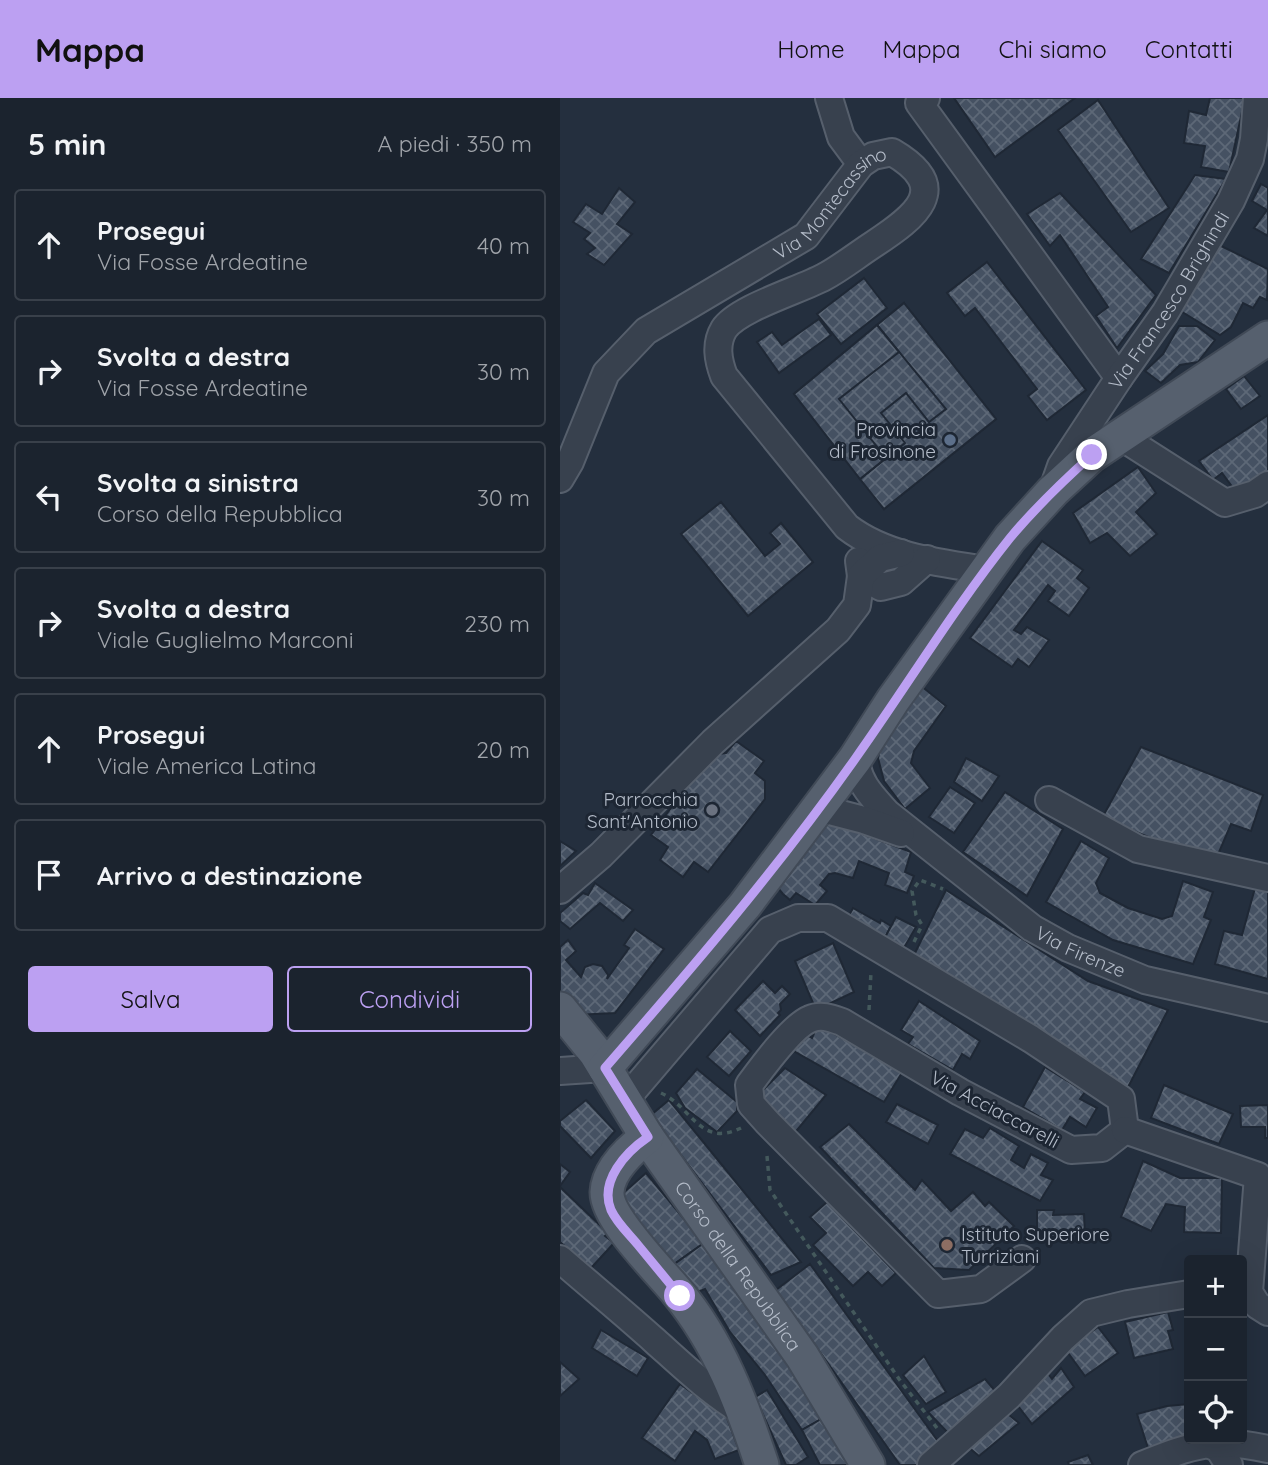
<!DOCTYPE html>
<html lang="it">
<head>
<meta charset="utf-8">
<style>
  :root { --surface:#1b232e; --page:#282f3a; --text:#f1f3f6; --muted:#a0a4aa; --line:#39404a; --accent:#bca0f2 }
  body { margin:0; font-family:Quicksand,sans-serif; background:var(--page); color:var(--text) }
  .controls { position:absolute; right:21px; bottom:21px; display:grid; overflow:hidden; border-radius:7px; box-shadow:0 7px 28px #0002 }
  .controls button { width:63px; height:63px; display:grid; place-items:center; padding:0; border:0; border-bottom:2px solid var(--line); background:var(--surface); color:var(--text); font:35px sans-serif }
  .stop { position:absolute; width:21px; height:21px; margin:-16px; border:5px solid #bca0f2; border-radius:50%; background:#fff }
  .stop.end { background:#bca0f2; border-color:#fff; box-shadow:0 2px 7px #0008 }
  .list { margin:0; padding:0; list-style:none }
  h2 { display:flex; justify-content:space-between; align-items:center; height:91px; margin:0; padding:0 28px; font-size:30px }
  h2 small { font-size:23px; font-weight:400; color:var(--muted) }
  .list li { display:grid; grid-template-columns:46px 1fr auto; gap:21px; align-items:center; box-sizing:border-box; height:112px; margin:0 14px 14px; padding:0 14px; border:2px solid var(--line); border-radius:7px }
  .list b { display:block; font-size:26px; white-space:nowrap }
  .list p { margin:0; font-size:23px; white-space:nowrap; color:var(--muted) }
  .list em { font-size:23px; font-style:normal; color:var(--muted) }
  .actions { display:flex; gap:14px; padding:21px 28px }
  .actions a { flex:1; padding:16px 0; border:2px solid var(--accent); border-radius:7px; text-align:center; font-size:24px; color:var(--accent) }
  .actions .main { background:var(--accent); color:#111 }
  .icon { flex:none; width:38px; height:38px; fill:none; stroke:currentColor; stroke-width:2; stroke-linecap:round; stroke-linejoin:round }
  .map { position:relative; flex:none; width:708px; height:1367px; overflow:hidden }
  header { display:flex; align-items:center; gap:42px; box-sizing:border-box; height:98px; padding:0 35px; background:var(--accent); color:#111 }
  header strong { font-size:33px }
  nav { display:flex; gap:38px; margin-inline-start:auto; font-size:24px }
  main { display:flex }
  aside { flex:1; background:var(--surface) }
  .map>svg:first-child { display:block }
  .building { fill:url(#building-cross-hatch); stroke:#1f2835; stroke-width:2 }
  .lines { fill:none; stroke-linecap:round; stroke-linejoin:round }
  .minor-casing { stroke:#565f6c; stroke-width:30 }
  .major-casing { stroke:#414a57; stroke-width:37 }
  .path { stroke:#44595c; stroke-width:3.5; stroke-dasharray:5 5; stroke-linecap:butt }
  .minor { stroke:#38414e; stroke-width:26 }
  .major { stroke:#56606e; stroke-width:33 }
  .route { stroke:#bca0f2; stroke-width:9 }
  .service-dot { fill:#5c6f8a; stroke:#1d2633; stroke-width:2.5 }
  .worship-dot { fill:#6b7280; stroke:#1d2633; stroke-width:2.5 }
  .education-dot { fill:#8d6e63; stroke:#1d2633; stroke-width:2.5 }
  .labels { text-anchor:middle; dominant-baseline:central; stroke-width:6; stroke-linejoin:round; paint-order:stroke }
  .street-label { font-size:19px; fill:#b4bcc9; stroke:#1d2633 }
  .poi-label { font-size:19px; fill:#b4bcc9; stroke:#1d2633; text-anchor:end }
</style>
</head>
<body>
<header>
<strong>Mappa</strong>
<nav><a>Home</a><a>Mappa</a><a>Chi siamo</a><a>Contatti</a></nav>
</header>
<main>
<aside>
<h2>5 min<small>A piedi · 350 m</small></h2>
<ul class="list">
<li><svg class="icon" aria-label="ahead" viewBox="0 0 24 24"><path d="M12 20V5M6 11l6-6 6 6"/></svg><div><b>Prosegui</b><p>Via Fosse Ardeatine</p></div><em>40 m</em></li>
<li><svg class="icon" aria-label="right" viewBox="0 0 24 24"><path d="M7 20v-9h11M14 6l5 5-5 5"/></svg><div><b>Svolta a destra</b><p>Via Fosse Ardeatine</p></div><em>30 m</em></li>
<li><svg class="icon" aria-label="left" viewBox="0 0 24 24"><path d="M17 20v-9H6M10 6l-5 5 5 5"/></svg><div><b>Svolta a sinistra</b><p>Corso della Repubblica</p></div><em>30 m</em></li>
<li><svg class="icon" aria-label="right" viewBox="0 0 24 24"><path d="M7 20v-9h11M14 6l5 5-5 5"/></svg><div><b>Svolta a destra</b><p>Viale Guglielmo Marconi</p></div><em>230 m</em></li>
<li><svg class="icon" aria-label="ahead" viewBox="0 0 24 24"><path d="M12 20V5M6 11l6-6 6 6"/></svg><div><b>Prosegui</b><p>Viale America Latina</p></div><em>20 m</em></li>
<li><svg class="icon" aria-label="arrive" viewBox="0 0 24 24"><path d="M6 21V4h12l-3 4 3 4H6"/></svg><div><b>Arrivo a destinazione</b></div></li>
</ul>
<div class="actions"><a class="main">Salva</a><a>Condividi</a></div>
</aside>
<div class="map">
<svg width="708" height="1367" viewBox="0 0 708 1367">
  <defs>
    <pattern id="building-cross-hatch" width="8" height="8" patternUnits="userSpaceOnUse" patternTransform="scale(1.75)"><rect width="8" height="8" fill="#455162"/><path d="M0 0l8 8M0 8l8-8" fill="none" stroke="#5d6877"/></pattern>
  </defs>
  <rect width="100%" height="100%" fill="#242f3e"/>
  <!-- building -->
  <g class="building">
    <polygon points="394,0 515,0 435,59"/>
    <polygon points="650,0 685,0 669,74 641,69 645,48 624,45 629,13 646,17"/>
    <polygon points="538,2 609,110 571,134 498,32"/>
    <polygon points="635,77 666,81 609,175 581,161"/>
    <polygon points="701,86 708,90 708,138 694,130 707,112 692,103"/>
    <polygon points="59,90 75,104 57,126 72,136 44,167 27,156 35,150 24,141 30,135 13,124 26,106 42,116"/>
    <polygon points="500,95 596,197 557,250 536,218 548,209 500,137 490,148 467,116"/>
    <polygon points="655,145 708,171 707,202 700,199 693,210 683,205 671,229 660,237 619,212"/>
    <polygon points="427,164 526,292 487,322 468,298 477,291 415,210 405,218 387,195"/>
    <polygon points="304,180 327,210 281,246 257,216"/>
    <polygon points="344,205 436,321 324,411 234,296"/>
    <polygon points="344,205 436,321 324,411 300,381 345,345 321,315 346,295 369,324 386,311 317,227"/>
    <polygon points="259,221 271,237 219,275 197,244 212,234 222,247"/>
    <polygon points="317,227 339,254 279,301 326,360 300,381 234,296"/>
    <polygon points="619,228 637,228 655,242 638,264 620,267 601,285 585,273 603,256"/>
    <polygon points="684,278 700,298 681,311 666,291"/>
    <polygon points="708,317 708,377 679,398 662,375 653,382 639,363"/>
    <polygon points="578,369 596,395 576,414 597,436 570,458 547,435 530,445 513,415"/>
    <polygon points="161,404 205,458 220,446 210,435 221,425 253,464 188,518 121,436"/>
    <polygon points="482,443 523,472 517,480 529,490 509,518 488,503 495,493 488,487 454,532 461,536 467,529 489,542 469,569 458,561 452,569 410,540"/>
    <polygon points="360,587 386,608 354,653 351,665 370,690 345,711 324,683 318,660 320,648"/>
    <polygon points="176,643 204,663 195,675 205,683 205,701 148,774 134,764 123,779 100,762 108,749 91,737 150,657 166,655"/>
    <polygon points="581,649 703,697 691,733 671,726 654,766 542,720"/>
    <polygon points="406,660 439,678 422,703 394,684"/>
    <polygon points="390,689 415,705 394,735 369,719"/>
    <polygon points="445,694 503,731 467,798 403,754"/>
    <polygon points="271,724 351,754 345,774 354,778 347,795 325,787 329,775 299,763 293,780 275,775 269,776 260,787 267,793 255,807 236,795 230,802 223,796 212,783 251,728"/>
    <polygon points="0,743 16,753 0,768"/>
    <polygon points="521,743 549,760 536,785 540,795 568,810 602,821 612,818 623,783 653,794 644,819 651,822 633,866 553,842 486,804"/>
    <polygon points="35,785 73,812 63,823 40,805 10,831 0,823 0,815 23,795 28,797"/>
    <polygon points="695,790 708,794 708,881 655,866 664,833 682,837"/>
    <polygon points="386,792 528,883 608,912 566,993 354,857"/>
    <polygon points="293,810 320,825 321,822 331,828 322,845 286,823"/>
    <polygon points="336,819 356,829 341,855 322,845"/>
    <polygon points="75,831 104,851 55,915 15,917 0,899 0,849 8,842 16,853 6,862 21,879 25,869 33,866 42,868 48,877 47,881 69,850 64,847"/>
    <polygon points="273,845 294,894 256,912 235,863"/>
    <polygon points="203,883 215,895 222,888 230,896 220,906 221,912 218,915 220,917 200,938 175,912"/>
    <polygon points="359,903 420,943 410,961 402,956 393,972 348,946 353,939 341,932"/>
    <polygon points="258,927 343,973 324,1004 232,952 242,934 252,940"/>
    <polygon points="170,933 191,953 169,978 147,959"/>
    <polygon points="485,969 525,994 520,1001 537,1010 526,1029 510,1019 502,1032 463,1009"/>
    <polygon points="225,970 266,997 233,1037 197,998"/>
    <polygon points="137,971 177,1004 177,1013 157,1034 125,1010 116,995"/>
    <polygon points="604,987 673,1016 659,1046 591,1020"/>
    <polygon points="26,1002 55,1033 31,1060 0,1028 0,1023"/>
    <polygon points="109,1002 241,1164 211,1177 91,1017"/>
    <polygon points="337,1006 378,1027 368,1046 326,1024"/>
    <polygon points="708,1007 708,1040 705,1040 705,1029 681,1029 680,1008"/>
    <polygon points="289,1026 355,1092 362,1082 391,1113 413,1094 425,1108 429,1104 454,1128 409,1172 374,1170 260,1049"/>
    <polygon points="430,1030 459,1048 451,1062 464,1070 471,1056 488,1065 481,1077 493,1082 480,1103 390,1056 405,1031 423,1040"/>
    <polygon points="583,1063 620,1080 662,1080 661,1135 624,1134 625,1109 606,1106 591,1133 561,1119"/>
    <polygon points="0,1066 10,1074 0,1088"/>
    <polygon points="86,1075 144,1145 113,1167 54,1103"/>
    <polygon points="0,1089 48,1135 45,1138 54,1145 31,1170 0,1144"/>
    <polygon points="267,1104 336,1175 322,1188 308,1174 293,1188 253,1147 266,1135 250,1119"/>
    <polygon points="477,1112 494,1112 493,1117 524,1116 525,1138 516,1138 516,1143 495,1143 495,1139 477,1139"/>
    <polygon points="144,1145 190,1214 226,1262 263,1320 242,1332 205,1277 170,1234 145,1191 135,1195 113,1167"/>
    <polygon points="250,1166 385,1353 367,1367 340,1367 216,1192"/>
    <polygon points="608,1214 613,1232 608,1233 613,1251 574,1260 565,1224"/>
    <polygon points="538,1229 558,1255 525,1278 506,1252"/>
    <polygon points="41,1232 88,1260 77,1278 32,1250"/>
    <polygon points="364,1258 386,1294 366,1306 343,1277"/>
    <polygon points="0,1264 19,1281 0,1298"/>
    <polygon points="501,1270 514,1289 472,1326 455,1304 486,1273 492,1281"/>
    <polygon points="425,1281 442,1301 392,1339 368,1314"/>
    <polygon points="120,1286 167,1320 179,1352 155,1361 147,1342 135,1333 115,1363 82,1340"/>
    <polygon points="207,1292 248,1359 236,1367 226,1367 195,1299"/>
    <polygon points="629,1306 629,1338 588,1350 577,1316 607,1308"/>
    <polygon points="439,1309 459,1325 419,1358 407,1348"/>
    <polygon points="263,1320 290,1367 260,1367 242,1332"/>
    <polygon points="528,1357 533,1367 509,1367 508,1364"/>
  </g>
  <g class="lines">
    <!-- minor casing -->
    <g class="minor-casing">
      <g id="minor">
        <polyline points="269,0 281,39 301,66"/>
        <polyline points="366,0 359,5 559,280"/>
        <polyline points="560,338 665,405 695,396 708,387"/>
        <path id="s1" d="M0,381L10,364L46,275L86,233L246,138L301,66L313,58L332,54C394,90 355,119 314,146C297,157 281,170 264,179C240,192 178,210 164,231C155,246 158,262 164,278L287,429C326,459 380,465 427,472"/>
        <path id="s2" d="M494,388L501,368L559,280L605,215L671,103L690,61L694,41L697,0"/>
        <polyline points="299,463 301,478 321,489 341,484 367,461"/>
        <path id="s3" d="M295,661C300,687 310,696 327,715L472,830L508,850L585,882L708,910"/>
        <polyline points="489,702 578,751 708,780"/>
        <polyline points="258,710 304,722 341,735"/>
        <polyline points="0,792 41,757 153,644 278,532 297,507 301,478 320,460 341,455"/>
        <polyline points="0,973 45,970"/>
        <path d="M65,1002L210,832L238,820H268L471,941L561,1001L565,1032L542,1050L511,1052L400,994L282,924C271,920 261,916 250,921C232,928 201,971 189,987L191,1006L208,1025L378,1196L421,1191L462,1161"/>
        <polyline points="565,1032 698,1078 689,1194 697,1207 708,1214"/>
        <path d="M0,1161C31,1188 64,1215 95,1243C124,1269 150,1294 183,1314"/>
        <polyline points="647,1345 659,1351 669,1367"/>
        <polyline points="371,1367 449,1298 503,1240 531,1215 568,1206 629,1196"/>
        <path d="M582,1367C632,1347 654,1339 708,1351"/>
      </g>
    </g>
    <!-- major casing -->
    <g class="major-casing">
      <g id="major">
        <path id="s4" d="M0,911L35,954L87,1039L242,1258L308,1367"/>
        <polyline points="45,970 185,807 295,661 333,602 450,440 493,393 532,357 708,240"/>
        <path d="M87,1039C71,1051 48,1072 47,1094C46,1120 100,1173 117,1194C159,1244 182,1306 202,1367"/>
      </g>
    </g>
    <!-- path -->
    <g class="path">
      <polyline points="354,844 362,827 356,817 352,793 360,782 383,791"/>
      <polyline points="309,912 311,874"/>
      <path d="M101,995C132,1009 140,1050 181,1030"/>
      <polyline points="207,1058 210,1092 339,1281 377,1330"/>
    </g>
    <!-- minor -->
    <use href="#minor" class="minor"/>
    <!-- major -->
    <use href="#major" class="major"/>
  </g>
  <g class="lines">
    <!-- route -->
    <path class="route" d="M120,1198C106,1181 92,1164 78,1147C69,1136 57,1125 51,1112C39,1083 66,1054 88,1039L45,970C132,870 218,770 295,661C347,588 394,510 450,440C475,410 503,383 532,357"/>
  </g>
  <!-- markers -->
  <circle class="service-dot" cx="390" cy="342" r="7"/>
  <circle class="worship-dot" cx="152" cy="712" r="7"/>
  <circle class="education-dot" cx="387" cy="1147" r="7"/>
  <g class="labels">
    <!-- street labels -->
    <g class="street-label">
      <text stroke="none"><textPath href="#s1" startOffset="401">Via Montecassino</textPath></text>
      <text stroke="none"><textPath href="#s2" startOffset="219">Via Francesco Brighindi</textPath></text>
      <text stroke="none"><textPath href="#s3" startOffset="303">Via Firenze</textPath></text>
      <text transform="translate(435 1011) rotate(28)">Via Acciaccarelli</text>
      <text stroke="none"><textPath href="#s4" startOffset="313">Corso della Repubblica</textPath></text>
    </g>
    <!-- poi labels -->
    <g class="poi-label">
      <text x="376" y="331">Provincia<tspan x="376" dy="22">di Frosinone</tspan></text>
      <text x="138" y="701">Parrocchia<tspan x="138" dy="22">Sant'Antonio</tspan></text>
      <text x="401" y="1136" text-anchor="start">Istituto Superiore<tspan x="401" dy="22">Turriziani</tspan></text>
    </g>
  </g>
</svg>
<div class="controls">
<button>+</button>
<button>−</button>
<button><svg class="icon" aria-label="locate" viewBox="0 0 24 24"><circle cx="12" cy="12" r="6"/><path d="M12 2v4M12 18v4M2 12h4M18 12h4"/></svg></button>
</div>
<div class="stop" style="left:120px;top:1198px"></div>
<div class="stop end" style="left:532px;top:357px"></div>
</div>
</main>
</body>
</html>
